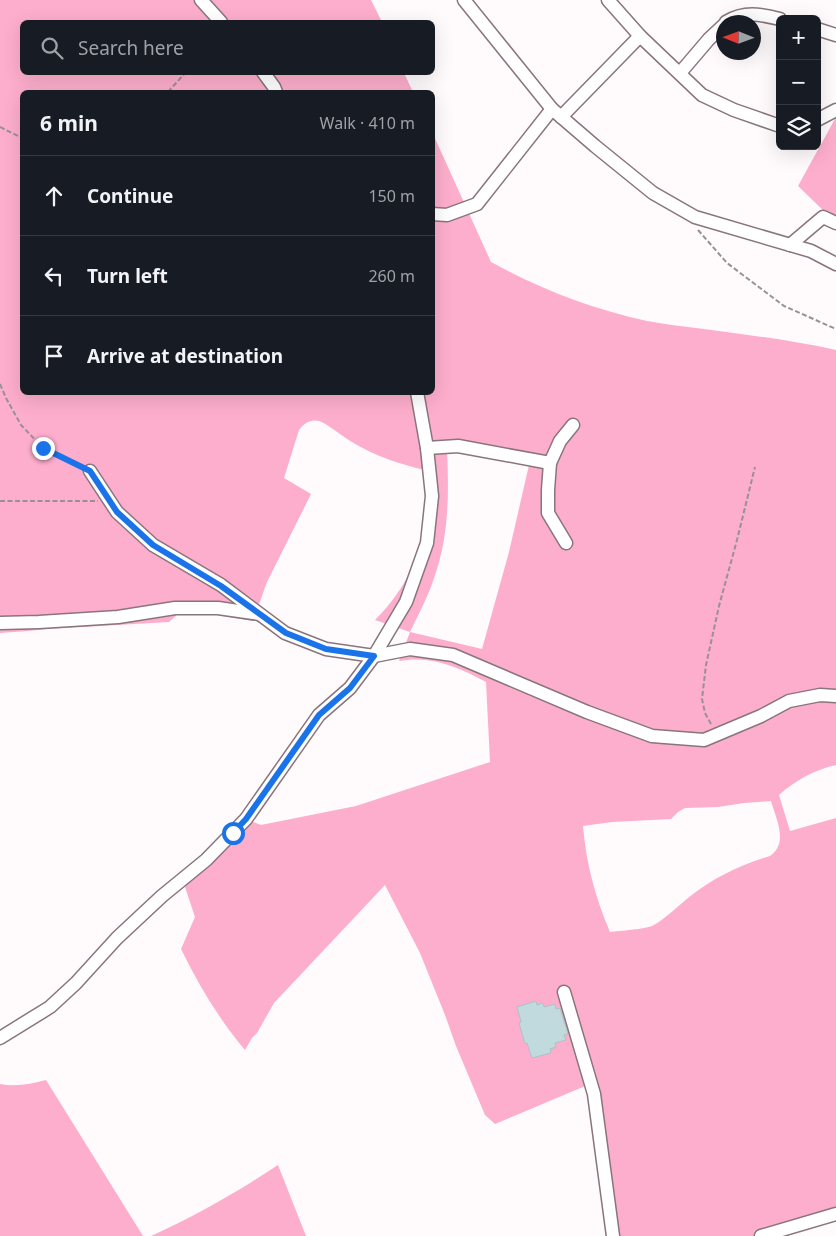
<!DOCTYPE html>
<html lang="en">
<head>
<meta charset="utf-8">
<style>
  :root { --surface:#171b24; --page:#242831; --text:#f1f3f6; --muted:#9ea1a6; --line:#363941 }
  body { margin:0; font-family:"Noto Sans",sans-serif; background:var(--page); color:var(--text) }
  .controls { position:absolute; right:15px; top:15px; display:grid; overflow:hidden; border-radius:8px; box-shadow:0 5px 20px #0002 }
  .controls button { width:45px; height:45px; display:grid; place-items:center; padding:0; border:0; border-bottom:1px solid var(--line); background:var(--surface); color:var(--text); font:25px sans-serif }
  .compass { position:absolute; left:716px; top:15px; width:45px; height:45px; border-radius:50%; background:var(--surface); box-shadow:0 5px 20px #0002; rotate:271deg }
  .stop { position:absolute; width:15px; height:15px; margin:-11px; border:4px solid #1a73e8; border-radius:50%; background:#fff }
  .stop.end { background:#1a73e8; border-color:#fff; box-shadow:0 1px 5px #0008 }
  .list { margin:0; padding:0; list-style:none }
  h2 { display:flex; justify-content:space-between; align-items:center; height:65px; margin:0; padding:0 20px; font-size:21px }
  h2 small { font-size:16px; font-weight:400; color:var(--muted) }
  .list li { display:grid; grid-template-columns:32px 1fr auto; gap:15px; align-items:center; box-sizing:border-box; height:80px; padding:0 20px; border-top:1px solid var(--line) }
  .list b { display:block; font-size:19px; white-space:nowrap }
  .list em { font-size:16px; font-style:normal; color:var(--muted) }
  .icon { flex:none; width:28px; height:28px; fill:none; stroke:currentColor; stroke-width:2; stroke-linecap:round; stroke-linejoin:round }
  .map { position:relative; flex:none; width:836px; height:1236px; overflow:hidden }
  .search { position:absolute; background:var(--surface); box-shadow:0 5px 20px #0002; left:20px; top:20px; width:415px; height:55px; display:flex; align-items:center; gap:12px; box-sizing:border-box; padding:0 18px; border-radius:8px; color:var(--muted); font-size:19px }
  .panel { position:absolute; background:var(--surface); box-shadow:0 5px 20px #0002; left:20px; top:90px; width:415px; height:305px; border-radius:8px }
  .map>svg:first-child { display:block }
  .green { fill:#fdaecc; fill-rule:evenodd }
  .building { fill:#c1dade; stroke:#abc3c7 }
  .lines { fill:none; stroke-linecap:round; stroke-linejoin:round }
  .minor-casing { stroke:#89757c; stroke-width:15 }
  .path { stroke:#989193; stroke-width:2; stroke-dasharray:5 2.5; stroke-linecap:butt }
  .minor { stroke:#fff; stroke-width:12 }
  .route { stroke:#1a73e8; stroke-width:6 }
</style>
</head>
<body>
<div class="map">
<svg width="836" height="1236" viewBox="0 0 836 1236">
  <rect width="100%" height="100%" fill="#fffafb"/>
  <!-- green -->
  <g class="green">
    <path d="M0,0H371L382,22H22V72L404,73L413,92H22V392H432L433,134L491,262C540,289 592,309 647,321C663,324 680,326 696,328C743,334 790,340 836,350V765C814,770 796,780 779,795L790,831L836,818V1214L757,1236H610L590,1084L495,1124L485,1115L456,1046L445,1015L420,953L385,885L274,1003L257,1033L252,1038L245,1050C219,1019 199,986 181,949L195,917L181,875L243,818L261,825L356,806L490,762L486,682C458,667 432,655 399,661L410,632L375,620C409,586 424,550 427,501C428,491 426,480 425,470C399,464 375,456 352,442C343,437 328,424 319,421C311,419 304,423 299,430L284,478L311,494L267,582L253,621L218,615L178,614L169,622L48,629L28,631L0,633ZM447,450L529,465L509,552L482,649L410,632C419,613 429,595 435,575C449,536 449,491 447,450ZM771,801C776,819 789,843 770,856C740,865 713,878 688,898C678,906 664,920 652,926C645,929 620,931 610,932C595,897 586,863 583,826L612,822L671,819L678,812L685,808L718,807L744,803Z"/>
    <polygon points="836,117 836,218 827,214 798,186"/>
    <path d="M46,1080L143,1236H0V1084C16,1087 31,1084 46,1080Z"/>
    <path d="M278,1165L306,1236H151C195,1216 237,1192 278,1165Z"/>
  </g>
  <!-- building -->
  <polygon class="building" points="536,1001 537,1005 543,1003 544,1007 555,1004 556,1009 560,1008 568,1034 564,1035 566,1040 555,1043 556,1047 550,1049 551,1053 532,1058 527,1043 525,1044 519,1023 521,1022 517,1007"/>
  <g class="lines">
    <!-- minor casing -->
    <g class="minor-casing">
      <g id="minor">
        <polyline points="201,0 221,22"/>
        <polyline points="464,0 552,109 595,146 653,193 695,217 811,251 836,264"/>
        <polyline points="608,0 640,36"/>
        <path d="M726,22C744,11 760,14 780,19"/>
        <polyline points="817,29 836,35"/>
        <polyline points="263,72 274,87 276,92"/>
        <polyline points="680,73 709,39 724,25"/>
        <polyline points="561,117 640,36 702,95 734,110 780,126"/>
        <polyline points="817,120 836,110"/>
        <polyline points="432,214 447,215 477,204 552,109"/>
        <polyline points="790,245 823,217 836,223"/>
        <polyline points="427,448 458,446 550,463"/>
        <polyline points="90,471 117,512 153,545 221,585 285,633 326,649 374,656 410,649 453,655 587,712 652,736 704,740 761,716 789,701 820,695 836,696"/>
        <polyline points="566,543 548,513 548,490 550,463 560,441 573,425"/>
        <polyline points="0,623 39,622 118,617 175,608 218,608 259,614"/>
        <polyline points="564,992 594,1094 613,1236"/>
        <polyline points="0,1038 50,1007 76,983 117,938 162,896 206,860 246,819 319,715 350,688 374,656 406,602 427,543 432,496 427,448 417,392"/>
        <polyline points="761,1236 836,1214"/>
      </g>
    </g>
    <!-- path -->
    <g class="path">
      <polyline points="168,92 186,72"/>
      <polyline points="0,127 22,138"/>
      <polyline points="698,230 727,263 784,306 836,329"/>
      <polyline points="0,384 6,398 21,425 43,448 81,466"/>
      <polyline points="0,501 98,501"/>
      <polyline points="711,724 705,713 702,699 706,665 719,606 737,540 755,467"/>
    </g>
    <!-- minor -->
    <use href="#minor" class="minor"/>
  </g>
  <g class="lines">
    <!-- route -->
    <polyline class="route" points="43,448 90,471 117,512 153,545 221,586 286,633 326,649 374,656 350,688 319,715 246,819 233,833"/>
  </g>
</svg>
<div class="controls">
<button>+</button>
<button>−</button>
<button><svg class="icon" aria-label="layers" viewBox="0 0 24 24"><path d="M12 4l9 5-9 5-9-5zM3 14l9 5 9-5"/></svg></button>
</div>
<svg class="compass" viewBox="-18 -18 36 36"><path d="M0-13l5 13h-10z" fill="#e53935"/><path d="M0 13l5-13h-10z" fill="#9ea1a6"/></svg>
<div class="stop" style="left:233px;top:833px"></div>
<div class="stop end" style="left:43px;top:448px"></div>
<div class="search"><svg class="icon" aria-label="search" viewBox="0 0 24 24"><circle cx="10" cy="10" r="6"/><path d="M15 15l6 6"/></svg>Search here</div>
<section class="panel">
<h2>6 min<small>Walk · 410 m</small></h2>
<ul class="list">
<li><svg class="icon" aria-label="ahead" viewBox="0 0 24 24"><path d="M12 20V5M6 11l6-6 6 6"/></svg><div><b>Continue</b></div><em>150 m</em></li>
<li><svg class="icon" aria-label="left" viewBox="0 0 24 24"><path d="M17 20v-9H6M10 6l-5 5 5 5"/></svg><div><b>Turn left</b></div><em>260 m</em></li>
<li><svg class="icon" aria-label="arrive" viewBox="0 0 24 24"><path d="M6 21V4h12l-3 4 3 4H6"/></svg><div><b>Arrive at destination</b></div></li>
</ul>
</section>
</div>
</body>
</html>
